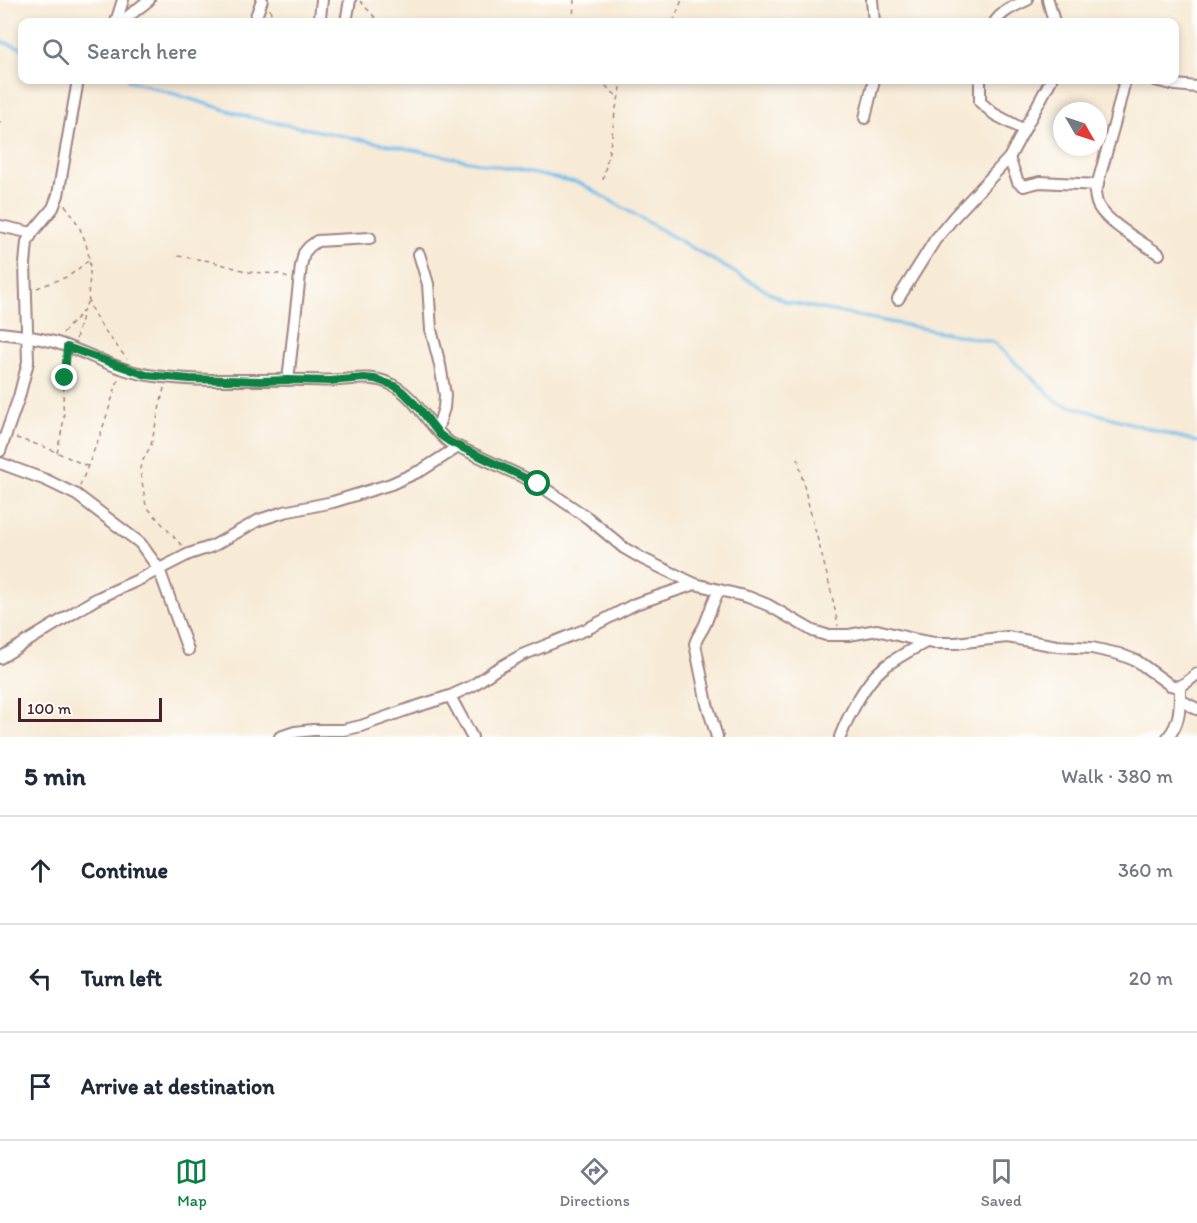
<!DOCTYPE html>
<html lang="en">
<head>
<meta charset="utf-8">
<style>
  :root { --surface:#fff; --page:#f2f2f3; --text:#1f2937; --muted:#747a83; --line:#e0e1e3; --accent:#0b8043 }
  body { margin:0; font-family:Itim,sans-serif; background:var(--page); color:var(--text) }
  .compass { position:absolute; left:1053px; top:102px; width:54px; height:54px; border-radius:50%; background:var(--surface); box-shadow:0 3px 9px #0003; rotate:129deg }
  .scale { position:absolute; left:18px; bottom:15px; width:144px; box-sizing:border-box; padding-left:6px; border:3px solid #4a1f2b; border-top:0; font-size:16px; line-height:21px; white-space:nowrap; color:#4a1f2b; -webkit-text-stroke:4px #fdfcf7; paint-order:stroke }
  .stop { position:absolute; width:18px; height:18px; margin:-14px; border:4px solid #0b8043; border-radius:50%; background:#fff }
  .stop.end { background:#0b8043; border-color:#fff; box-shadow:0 2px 6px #0008 }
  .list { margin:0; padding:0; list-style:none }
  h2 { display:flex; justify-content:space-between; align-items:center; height:78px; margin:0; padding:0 24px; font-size:26px }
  h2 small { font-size:20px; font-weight:400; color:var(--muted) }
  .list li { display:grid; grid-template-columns:39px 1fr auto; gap:18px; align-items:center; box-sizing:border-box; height:108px; padding:0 24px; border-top:2px solid var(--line) }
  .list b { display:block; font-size:22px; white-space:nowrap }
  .list em { font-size:20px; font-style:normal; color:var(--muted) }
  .icon { flex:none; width:33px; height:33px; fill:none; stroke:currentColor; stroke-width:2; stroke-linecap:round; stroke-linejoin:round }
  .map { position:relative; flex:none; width:1197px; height:737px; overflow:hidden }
  .search { position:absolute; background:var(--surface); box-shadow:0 3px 9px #0003; left:18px; right:18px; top:18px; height:66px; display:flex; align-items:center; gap:15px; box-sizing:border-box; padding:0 21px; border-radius:12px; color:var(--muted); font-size:22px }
  .sheet { height:402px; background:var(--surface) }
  nav { display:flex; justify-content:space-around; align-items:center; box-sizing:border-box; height:84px; border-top:2px solid var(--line); background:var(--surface); font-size:16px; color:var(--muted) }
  nav a { display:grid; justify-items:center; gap:3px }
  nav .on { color:var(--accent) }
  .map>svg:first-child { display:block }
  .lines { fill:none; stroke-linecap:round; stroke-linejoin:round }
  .stream { stroke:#72bceb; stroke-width:3 }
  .street-casing { stroke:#a08480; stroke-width:14 }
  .path { stroke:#a08480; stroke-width:1.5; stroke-dasharray:4.5 4.5; stroke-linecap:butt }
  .street { stroke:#fff; stroke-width:10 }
  .route { stroke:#0b8043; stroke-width:8 }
</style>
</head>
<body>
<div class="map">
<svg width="1197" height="737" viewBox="0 0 1197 737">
  <rect width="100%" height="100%" fill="#fdfcf7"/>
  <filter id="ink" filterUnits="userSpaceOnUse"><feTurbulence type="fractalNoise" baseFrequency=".0167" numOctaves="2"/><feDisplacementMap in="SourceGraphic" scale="12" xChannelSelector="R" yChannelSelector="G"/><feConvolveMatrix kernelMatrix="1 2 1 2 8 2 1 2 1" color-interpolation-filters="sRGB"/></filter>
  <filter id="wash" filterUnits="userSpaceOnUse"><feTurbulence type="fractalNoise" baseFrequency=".008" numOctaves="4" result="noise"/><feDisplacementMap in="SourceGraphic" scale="24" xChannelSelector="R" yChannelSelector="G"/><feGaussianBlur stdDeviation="1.35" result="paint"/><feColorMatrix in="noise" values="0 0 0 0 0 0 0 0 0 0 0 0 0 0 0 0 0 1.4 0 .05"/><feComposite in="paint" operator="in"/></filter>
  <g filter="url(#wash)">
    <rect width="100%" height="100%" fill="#f7ead6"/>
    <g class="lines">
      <!-- stream -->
      <g class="stream">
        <polyline points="0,41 22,48"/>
        <polyline points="128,80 253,118 580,183 786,302 993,342 1059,403 1197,442"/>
      </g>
    </g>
  </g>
  <g filter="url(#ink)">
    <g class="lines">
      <!-- street casing -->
      <g class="street-casing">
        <g id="street">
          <polyline points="872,0 874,22"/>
          <polyline points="1048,0 1054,22"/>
          <polyline points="320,17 322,0"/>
          <polyline points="116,22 123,0"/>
          <polyline points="121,22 149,0"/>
          <polyline points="254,22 262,0"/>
          <polyline points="346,22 350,0"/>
          <path d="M995,22C1002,11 1015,6 1027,0"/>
          <polyline points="980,80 980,102 994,114 1024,130"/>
          <path d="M1125,80L1115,121L1095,193C1096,198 1096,203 1099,207C1108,223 1143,243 1159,254"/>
          <polyline points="1155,80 1175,85 1197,87"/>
          <polyline points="865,118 874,80"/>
          <polyline points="1009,158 1018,182 1024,186 1040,182 1098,185"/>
          <polyline points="0,226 32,233"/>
          <polyline points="419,254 428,284 431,330 440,365 445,395 444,408 437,430"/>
          <polyline points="898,299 935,240 954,217 1009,158 1051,80"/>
          <path d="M0,333C18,335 36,337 54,342C85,351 115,370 148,375C201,383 254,379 307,380C318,380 328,381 339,380C356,379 372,376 388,383C416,394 427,426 450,443L538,484L588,518L624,548L643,559L695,584L748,597L768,605L813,631L826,635H849L877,630L917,640L934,643H956L1007,637L1057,646L1092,648L1119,654L1137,661L1170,685L1178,687L1187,682L1197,674"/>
          <polyline points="288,380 301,266 304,253 309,247 317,241 370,238"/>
          <polyline points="0,451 19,397 28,362 25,264 27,242 32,233 53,208 58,195 78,80"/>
          <polyline points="0,463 46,480 77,495 140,543 159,569 188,650"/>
          <polyline points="0,658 96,599 138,580 189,554 213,546 259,520 284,512 333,502 391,484 422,470 458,447"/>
          <polyline points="450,696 472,737"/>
          <polyline points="1180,700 1197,709"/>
          <polyline points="280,737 295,732 313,730 343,730 361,726 409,709 450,696 472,686 495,670 522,655 587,629 635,604 695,584"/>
          <path d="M717,737L707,704L695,644C697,636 703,630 706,622C710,611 714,600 719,590"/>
          <path d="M840,737C848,716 865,683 882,669C895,658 911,650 926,642"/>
          <path d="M1168,737C1181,722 1180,705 1180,686"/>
        </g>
      </g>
      <!-- path -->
      <g class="path">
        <polyline points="360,1 379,22"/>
        <polyline points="270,9 273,22"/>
        <polyline points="573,22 574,0"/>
        <polyline points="673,22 682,0"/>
        <polyline points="599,80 618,97"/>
        <polyline points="0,122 2,122"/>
        <polyline points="603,180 612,136 615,112 623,80"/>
        <path d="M65,205C81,226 90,246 90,273C90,282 87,293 89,301C91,316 117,346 127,359"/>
        <polyline points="178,256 210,261 249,272 279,274 290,279"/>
        <polyline points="37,288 69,276 88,261"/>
        <polyline points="63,333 83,311 88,301"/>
        <polyline points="76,339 83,312"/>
        <polyline points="164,388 151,445 141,464 140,469 146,506 183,547"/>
        <polyline points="16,438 45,447 87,466"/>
        <polyline points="57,453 64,419 63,402 66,357"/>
        <path d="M798,458C809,515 828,569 838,626"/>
        <polyline points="80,486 102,430 119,377"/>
      </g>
      <!-- street -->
      <use href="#street" class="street"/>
    </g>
  </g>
  <g class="lines" filter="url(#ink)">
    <!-- route -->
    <polyline class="route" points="65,378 67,347 146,375 190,379 261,381 288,380 330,381 364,378 375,379 395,386 403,392 420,409 440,435 450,442 538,484"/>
  </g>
</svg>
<svg class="compass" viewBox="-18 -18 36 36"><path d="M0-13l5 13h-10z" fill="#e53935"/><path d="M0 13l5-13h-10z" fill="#747a83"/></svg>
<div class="scale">100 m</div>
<div class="stop" style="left:538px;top:484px"></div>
<div class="stop end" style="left:65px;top:378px"></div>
<div class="search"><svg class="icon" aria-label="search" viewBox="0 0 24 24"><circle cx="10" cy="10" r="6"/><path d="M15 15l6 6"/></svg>Search here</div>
</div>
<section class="sheet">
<h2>5 min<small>Walk · 380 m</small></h2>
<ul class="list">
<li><svg class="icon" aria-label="ahead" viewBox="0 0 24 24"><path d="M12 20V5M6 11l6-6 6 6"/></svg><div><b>Continue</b></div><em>360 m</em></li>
<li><svg class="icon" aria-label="left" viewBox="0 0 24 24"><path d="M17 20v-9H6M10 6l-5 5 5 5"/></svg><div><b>Turn left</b></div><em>20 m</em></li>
<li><svg class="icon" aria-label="arrive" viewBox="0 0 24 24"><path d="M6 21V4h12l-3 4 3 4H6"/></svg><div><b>Arrive at destination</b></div></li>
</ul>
</section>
<nav>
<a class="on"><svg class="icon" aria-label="map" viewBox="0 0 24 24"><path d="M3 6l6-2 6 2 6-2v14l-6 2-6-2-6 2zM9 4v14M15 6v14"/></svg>Map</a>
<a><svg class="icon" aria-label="directions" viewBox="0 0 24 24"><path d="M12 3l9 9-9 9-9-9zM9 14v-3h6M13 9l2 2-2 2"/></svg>Directions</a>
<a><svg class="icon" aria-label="saved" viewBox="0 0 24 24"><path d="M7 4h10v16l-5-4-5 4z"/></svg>Saved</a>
</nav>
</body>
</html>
